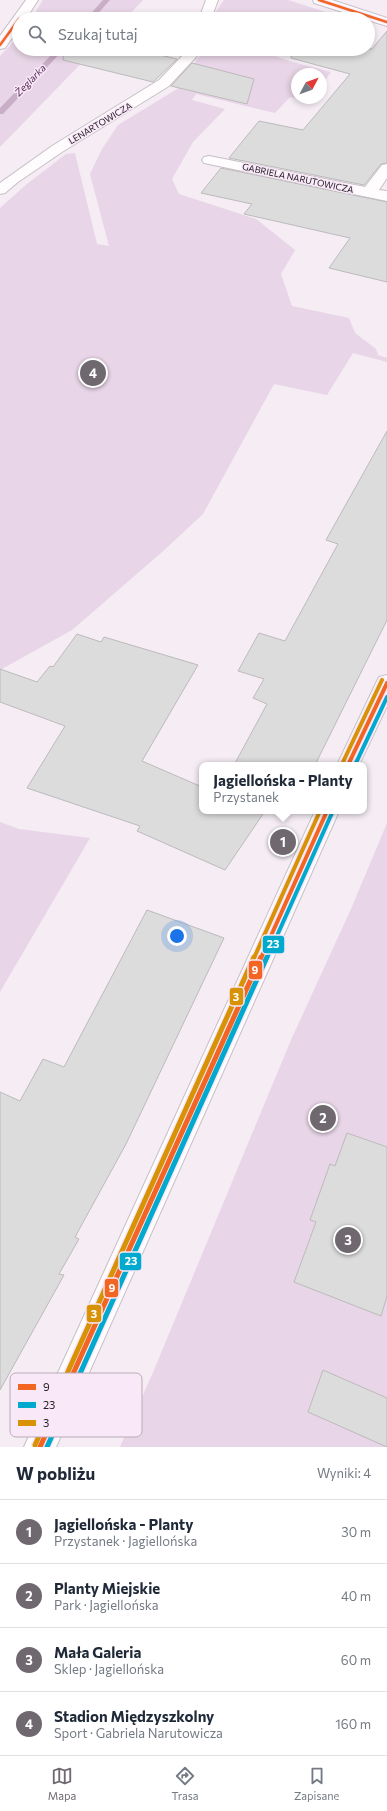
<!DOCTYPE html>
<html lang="pl">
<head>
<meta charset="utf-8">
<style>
  :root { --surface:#fff; --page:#f6f6f7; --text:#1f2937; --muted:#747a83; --line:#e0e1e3; --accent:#6f686f }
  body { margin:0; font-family:Commissioner,sans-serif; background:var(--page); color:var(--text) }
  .compass { position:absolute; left:291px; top:68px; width:36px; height:36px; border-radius:50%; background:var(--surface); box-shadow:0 2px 6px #0003; rotate:49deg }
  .you { position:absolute; left:177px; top:936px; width:14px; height:14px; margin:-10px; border:3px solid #fff; border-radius:50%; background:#1a73e8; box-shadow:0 0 0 6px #1a73e833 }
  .badge { display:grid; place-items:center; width:26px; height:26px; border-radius:50%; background:var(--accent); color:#fff; font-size:13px; font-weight:700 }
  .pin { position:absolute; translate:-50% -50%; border:2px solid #fff; box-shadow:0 1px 4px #0006 }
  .popup { position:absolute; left:199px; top:762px; width:168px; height:52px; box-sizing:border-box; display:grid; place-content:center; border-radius:8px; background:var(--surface); filter:drop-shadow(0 1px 3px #0005); font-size:13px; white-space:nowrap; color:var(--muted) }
  .popup b { font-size:15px; color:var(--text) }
  .popup::after { content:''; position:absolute; left:50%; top:100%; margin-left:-8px; border:8px solid transparent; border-top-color:var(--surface) }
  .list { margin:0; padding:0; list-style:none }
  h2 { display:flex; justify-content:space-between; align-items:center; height:52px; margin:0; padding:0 16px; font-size:17px }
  h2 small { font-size:13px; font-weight:400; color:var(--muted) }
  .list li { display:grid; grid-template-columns:26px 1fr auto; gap:12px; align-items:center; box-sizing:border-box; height:64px; padding:0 16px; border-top:1px solid var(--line) }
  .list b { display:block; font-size:15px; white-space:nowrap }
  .list p { margin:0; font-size:13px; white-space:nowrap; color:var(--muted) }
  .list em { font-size:13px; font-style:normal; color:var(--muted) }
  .icon { flex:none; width:22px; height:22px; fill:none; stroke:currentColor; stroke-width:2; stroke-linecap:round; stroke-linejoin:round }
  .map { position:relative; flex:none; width:387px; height:1447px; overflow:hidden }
  .search { position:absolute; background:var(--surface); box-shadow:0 2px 6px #0003; left:12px; right:12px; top:12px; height:44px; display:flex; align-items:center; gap:10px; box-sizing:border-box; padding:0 14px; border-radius:22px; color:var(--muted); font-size:15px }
  .sheet { height:308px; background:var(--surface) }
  nav { display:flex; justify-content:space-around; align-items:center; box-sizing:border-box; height:56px; border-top:1px solid var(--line); background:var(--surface); font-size:11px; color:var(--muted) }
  nav a { display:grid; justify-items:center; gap:2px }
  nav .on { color:var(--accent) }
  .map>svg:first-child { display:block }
  .green { fill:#e8d5e7 }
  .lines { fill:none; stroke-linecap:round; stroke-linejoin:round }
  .stream { fill:#c8aec6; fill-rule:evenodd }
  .building { fill:#dddcdc; stroke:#bcbabb }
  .lane-casing { stroke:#c7bfc6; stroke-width:2 }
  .street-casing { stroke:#c7bfc6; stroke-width:2 }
  .secondary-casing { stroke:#c7bfc6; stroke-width:2 }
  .lane { fill:#fefcfd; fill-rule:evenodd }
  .street { fill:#fefcfd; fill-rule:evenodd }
  .secondary { fill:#fefcfd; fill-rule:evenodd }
  .bus-1-far2-casing { stroke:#f9e8f8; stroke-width:4.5 }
  .bus-1-far1-casing { stroke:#f9e8f8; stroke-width:7 }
  .bus-1-casing { stroke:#f9e8f8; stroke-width:8 }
  .bus-2-far1-casing { stroke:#f9e8f8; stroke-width:7 }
  .bus-2-casing { stroke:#f9e8f8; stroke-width:8 }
  .bus-3-far1-casing { stroke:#f9e8f8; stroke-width:7 }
  .bus-3-casing { stroke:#f9e8f8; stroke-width:8 }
  .bus-1-far2 { stroke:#f26522; stroke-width:2.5 }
  .bus-1-far1 { stroke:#f26522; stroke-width:4 }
  .bus-1 { stroke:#f26522; stroke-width:5 }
  .bus-2-far1 { stroke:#00a9ce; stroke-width:4 }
  .bus-2 { stroke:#00a9ce; stroke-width:5 }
  .bus-3-far1 { stroke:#d89206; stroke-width:4 }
  .bus-3 { stroke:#d89206; stroke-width:5 }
  .labels { text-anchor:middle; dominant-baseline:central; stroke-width:3; stroke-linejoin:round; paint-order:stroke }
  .far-street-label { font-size:9px; fill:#272127; stroke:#f9e8f8 }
  .far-water-label { font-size:10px; font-style:italic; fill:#562b55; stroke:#f9e8f8 }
  .key { fill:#f9e8f8; stroke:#baacb9; stroke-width:1 }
  .key-label { font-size:11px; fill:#272127 }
  .line-badge { stroke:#f9e8f8; stroke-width:1.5 }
  .badge-label { font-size:11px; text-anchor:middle; font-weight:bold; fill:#fff }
</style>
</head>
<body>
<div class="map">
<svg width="387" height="1447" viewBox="0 0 387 1447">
  <rect width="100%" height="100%" fill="#f5ecf4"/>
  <!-- green -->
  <g class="green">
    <polygon points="43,0 143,0 125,19 31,19"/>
    <polygon points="224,0 288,0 347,19 328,19 318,15 301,19 213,19 212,17"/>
    <polygon points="19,36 19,49 95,49 0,147 0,56"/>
    <polygon points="207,49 277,49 275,56 289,61 331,72 321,86 321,74 297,74 297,98 290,97 275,113 196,94 192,100 225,109 193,142 172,179 179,194 256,219 295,250 281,274 292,306 349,318 355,333 376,349 378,355 387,358 387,362 353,353 327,395 274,384 203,514 161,553 72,630 0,670 0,208 27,184 66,154 75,153 97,244 109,246 90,174 102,149 118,125 177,89 192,72 196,60"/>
    <polygon points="0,822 19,829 90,838 0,992"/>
    <polygon points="387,823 387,1447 120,1447 154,1370 291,1040 351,909"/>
  </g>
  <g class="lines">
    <!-- stream -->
    <g class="stream">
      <polygon points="103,0 110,0 93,19 86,19"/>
      <polygon points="57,49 64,49 3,114 0,114 0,108"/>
    </g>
  </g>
  <!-- building -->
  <g class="building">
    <polygon points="387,31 387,163 381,164 364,185 229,158 259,121 303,130 350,74 291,58 292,49 372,49"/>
    <polygon points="64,49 135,49 177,59 153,82 63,60"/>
    <polygon points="192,63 254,79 247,104 171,86"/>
    <polygon points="221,168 387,202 387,282 329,268 350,238 244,214 252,204 201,193"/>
    <polygon points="387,431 387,620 315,765 234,765 267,704 253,698 264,679 238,671 259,633 285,641 338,544 326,540"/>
    <polygon points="77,634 101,642 104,637 198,665 142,761 202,787 202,811 256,811 263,814 225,870 137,831 140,826 27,788 65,726 0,702 0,669 37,682 50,666 53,667"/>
    <polygon points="147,910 224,938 126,1144 75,1237 79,1239 59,1274 64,1275 0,1390 0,1092 20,1101 43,1059 64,1067"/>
    <polygon points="347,1133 387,1147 387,1296 381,1316 294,1282 316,1222 310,1220 330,1164 335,1166"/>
    <polygon points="323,1370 387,1398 387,1447 308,1412"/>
  </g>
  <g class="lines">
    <!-- lane casing -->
    <g class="lane-casing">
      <g id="lane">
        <polygon points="206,0 218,0 211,19 199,19"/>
        <polygon points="187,49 199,49 196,57 169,86 62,152 18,182 5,193 0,194 0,183 52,146 159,80 185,53"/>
      </g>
    </g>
    <!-- street casing -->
    <g class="street-casing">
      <g id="street">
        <polygon points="26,0 38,0 26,19 19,19 19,28 5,48 0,49 0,36"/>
        <polygon points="313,0 332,0 387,18 387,26 314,3"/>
        <polygon points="209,156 365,187 382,165 387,164 387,178 379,190 387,191 387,201 204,163 202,160 204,157"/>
      </g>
    </g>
    <!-- secondary casing -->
    <g class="secondary-casing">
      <g id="secondary">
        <polygon points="387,675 387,706 359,765 337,765 376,683 379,677"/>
        <polygon points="315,811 339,811 56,1447 24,1447"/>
      </g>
    </g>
    <!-- lane -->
    <use href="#lane" class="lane"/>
    <!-- street -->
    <use href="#street" class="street"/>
    <!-- secondary -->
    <use href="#secondary" class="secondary"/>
    <!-- bus-1-far2 casing -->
    <g class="bus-1-far2-casing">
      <g id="bus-1-far2">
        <polyline points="319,0 387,22"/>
        <polyline points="0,45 19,19"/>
      </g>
    </g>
    <!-- bus-1-far1 casing -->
    <g class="bus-1-far1-casing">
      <g id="bus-1-far1">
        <polyline points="348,765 387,683"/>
        <polyline points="261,958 327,811"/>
      </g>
    </g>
    <!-- bus-1 casing -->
    <g class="bus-1-casing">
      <polyline id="bus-1" points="40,1447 261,957"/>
    </g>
    <!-- bus-2-far1 casing -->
    <g class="bus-2-far1-casing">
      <g id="bus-2-far1">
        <polyline points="355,765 387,697"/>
        <polyline points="267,958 332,813"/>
      </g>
    </g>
    <!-- bus-2 casing -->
    <g class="bus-2-casing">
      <polyline id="bus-2" points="47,1447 267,957"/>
    </g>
    <!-- bus-3-far1 casing -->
    <g class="bus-3-far1-casing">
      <g id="bus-3-far1">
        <polyline points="343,762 382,680"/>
        <polyline points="254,958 320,811"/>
      </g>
    </g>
    <!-- bus-3 casing -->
    <g class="bus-3-casing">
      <polyline id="bus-3" points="35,1445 254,957"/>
    </g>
    <!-- bus-1-far2 -->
    <use href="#bus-1-far2" class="bus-1-far2"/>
    <!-- bus-1-far1 -->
    <use href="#bus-1-far1" class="bus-1-far1"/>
    <!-- bus-1 -->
    <use href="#bus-1" class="bus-1"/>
    <!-- bus-2-far1 -->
    <use href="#bus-2-far1" class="bus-2-far1"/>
    <!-- bus-2 -->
    <use href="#bus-2" class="bus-2"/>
    <!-- bus-3-far1 -->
    <use href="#bus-3-far1" class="bus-3-far1"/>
    <!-- bus-3 -->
    <use href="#bus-3" class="bus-3"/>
  </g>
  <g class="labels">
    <!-- far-street labels -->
    <g class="far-street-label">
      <text transform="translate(100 123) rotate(-31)">LENARTOWICZA</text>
      <text transform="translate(298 178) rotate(12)">GABRIELA NARUTOWICZA</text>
    </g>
    <!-- far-water labels -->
    <g class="far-water-label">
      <text transform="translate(30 80) rotate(-46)">Żeglarka</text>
    </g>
  </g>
  <!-- legend -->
  <rect x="10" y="1373" width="132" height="64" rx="6" class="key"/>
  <rect x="18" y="1384" width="18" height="6" fill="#f26522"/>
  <rect x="18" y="1402" width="18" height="6" fill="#00a9ce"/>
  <rect x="18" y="1420" width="18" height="6" fill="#d89206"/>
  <g class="key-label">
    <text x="43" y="1391">9</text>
    <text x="43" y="1409">23</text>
    <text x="43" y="1427">3</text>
  </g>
  <g class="line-badge">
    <rect x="262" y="935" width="23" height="19" rx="4" fill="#00a9ce"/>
    <rect x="248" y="960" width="15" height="20" rx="4" fill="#f26522"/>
    <rect x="229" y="987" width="15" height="19" rx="4" fill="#d89206"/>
    <rect x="119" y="1252" width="23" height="19" rx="4" fill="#00a9ce"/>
    <rect x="104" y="1278" width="15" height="20" rx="4" fill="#f26522"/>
    <rect x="86" y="1304" width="16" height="19" rx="4" fill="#d89206"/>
  </g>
  <g class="badge-label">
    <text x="273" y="948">23</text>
    <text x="255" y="974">9</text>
    <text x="236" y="1001">3</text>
    <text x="131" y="1265">23</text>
    <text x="112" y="1292">9</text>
    <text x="94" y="1318">3</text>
  </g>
</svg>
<svg class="compass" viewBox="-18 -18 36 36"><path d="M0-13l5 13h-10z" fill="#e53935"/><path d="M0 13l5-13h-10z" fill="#747a83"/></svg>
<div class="you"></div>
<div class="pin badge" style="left:283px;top:842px">1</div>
<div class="popup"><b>Jagiellońska - Planty</b>Przystanek</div>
<div class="pin badge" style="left:323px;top:1118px">2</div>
<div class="pin badge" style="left:348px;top:1240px">3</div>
<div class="pin badge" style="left:93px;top:373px">4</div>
<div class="search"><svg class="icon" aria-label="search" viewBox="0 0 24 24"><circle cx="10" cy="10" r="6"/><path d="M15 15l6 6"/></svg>Szukaj tutaj</div>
</div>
<section class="sheet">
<h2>W pobliżu<small>Wyniki: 4</small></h2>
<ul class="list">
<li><span class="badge">1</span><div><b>Jagiellońska - Planty</b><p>Przystanek · Jagiellońska</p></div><em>30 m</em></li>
<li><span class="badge">2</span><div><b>Planty Miejskie</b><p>Park · Jagiellońska</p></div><em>40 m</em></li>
<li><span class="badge">3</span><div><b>Mała Galeria</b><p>Sklep · Jagiellońska</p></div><em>60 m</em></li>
<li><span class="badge">4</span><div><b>Stadion Międzyszkolny</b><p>Sport · Gabriela Narutowicza</p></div><em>160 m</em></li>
</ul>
</section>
<nav>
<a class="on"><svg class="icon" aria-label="map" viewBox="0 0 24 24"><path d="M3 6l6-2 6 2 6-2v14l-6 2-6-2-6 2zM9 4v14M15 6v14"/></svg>Mapa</a>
<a><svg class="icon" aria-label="directions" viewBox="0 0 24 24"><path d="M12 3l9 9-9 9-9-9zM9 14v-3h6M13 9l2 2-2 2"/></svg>Trasa</a>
<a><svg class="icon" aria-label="saved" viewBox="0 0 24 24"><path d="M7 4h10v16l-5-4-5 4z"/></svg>Zapisane</a>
</nav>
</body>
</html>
